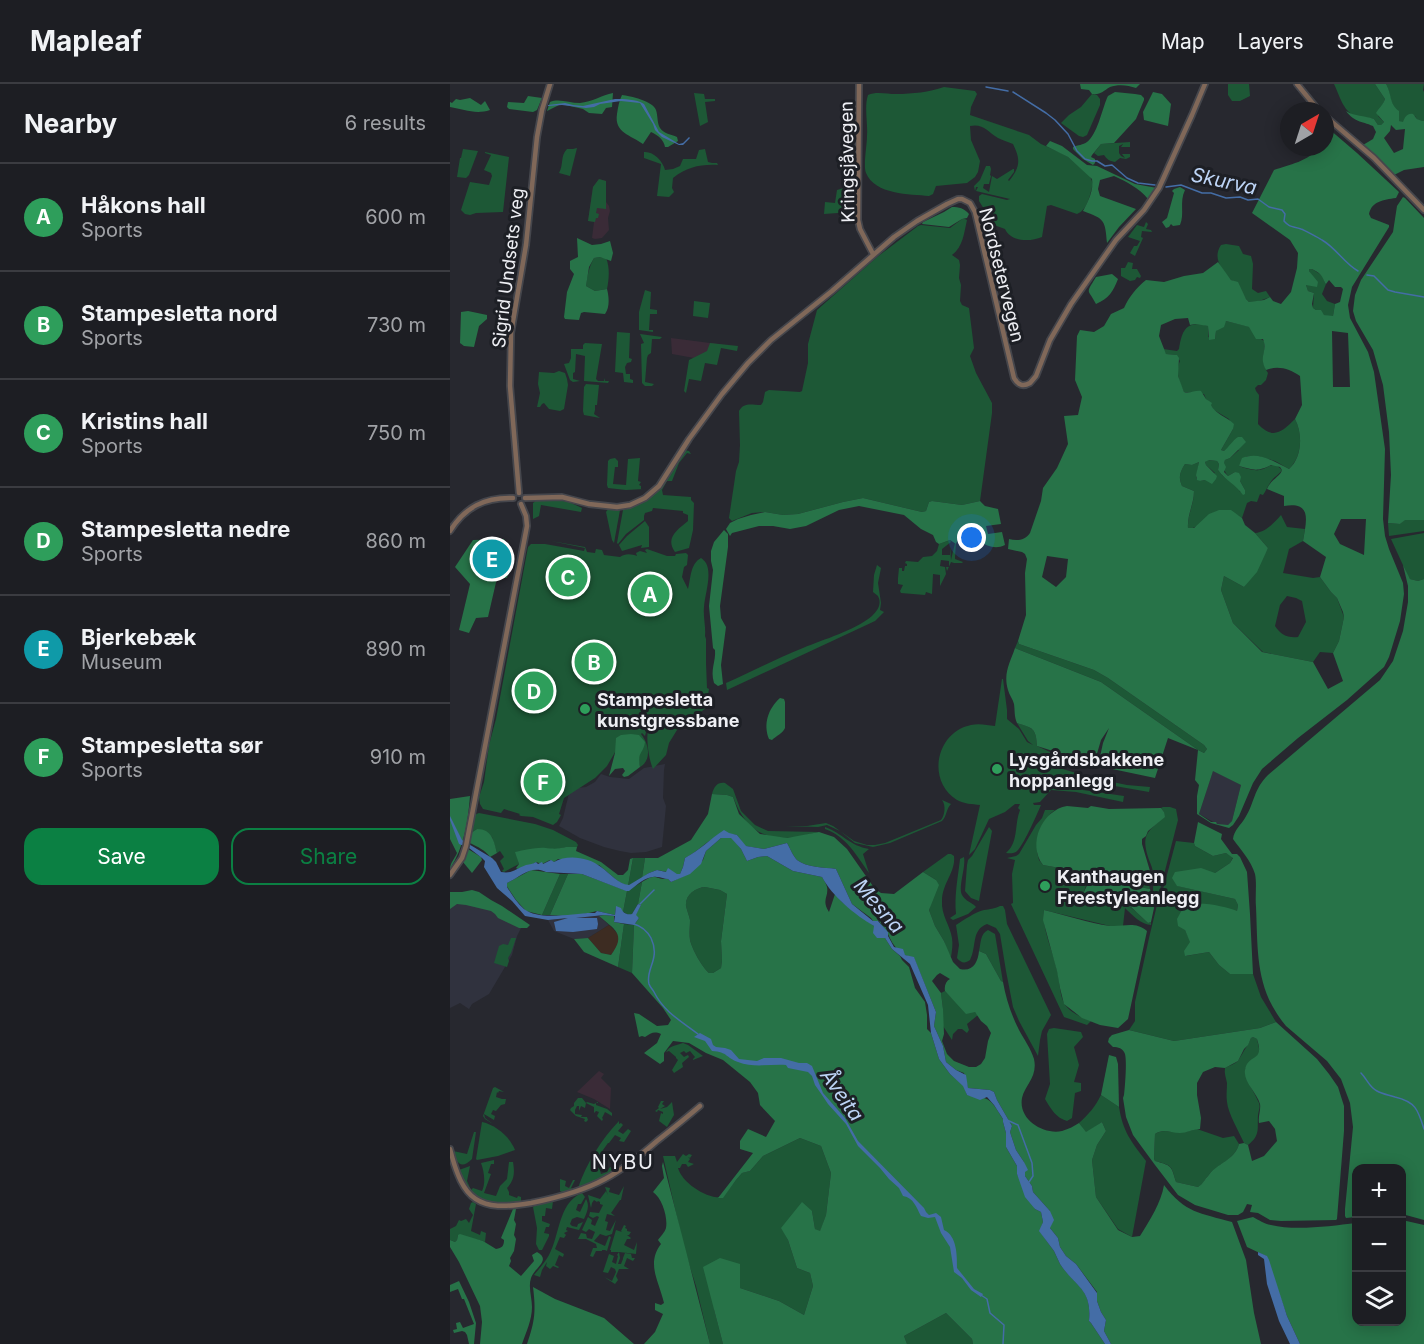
<!DOCTYPE html>
<html lang="en">
<head>
<meta charset="utf-8">
<style>
  :root { --surface:#1d1e23; --page:#2a2b30; --text:#f1f3f6; --muted:#a0a2a6; --line:#3b3c41; --accent:#0b8043 }
  body { margin:0; font-family:Inter,sans-serif; background:var(--page); color:var(--text) }
  .controls { position:absolute; right:18px; bottom:18px; display:grid; overflow:hidden; border-radius:12px; box-shadow:0 3px 15px #0003 }
  .controls button { width:54px; height:54px; display:grid; place-items:center; padding:0; border:0; border-bottom:2px solid var(--line); background:var(--surface); color:var(--text); font:30px sans-serif }
  .compass { position:absolute; left:830px; top:18px; width:54px; height:54px; border-radius:50%; background:var(--surface); box-shadow:0 3px 15px #0003; rotate:39deg }
  .you { position:absolute; left:522px; top:454px; width:21px; height:21px; margin:-15px; border:4px solid #fff; border-radius:50%; background:#1a73e8; box-shadow:0 0 0 9px #1a73e833 }
  .badge { display:grid; place-items:center; width:39px; height:39px; border-radius:50%; background:var(--accent); color:#fff; font-size:20px; font-weight:700 }
  .pin { position:absolute; translate:-50% -50%; border:3px solid #fff; box-shadow:0 2px 6px #0006 }
  .list { margin:0; padding:0; list-style:none }
  h2 { display:flex; justify-content:space-between; align-items:center; height:78px; margin:0; padding:0 24px; font-size:26px }
  h2 small { font-size:20px; font-weight:400; color:var(--muted) }
  .list li { display:grid; grid-template-columns:39px 1fr auto; gap:18px; align-items:center; box-sizing:border-box; height:108px; padding:0 24px; border-top:2px solid var(--line) }
  .list b { display:block; font-size:22px; white-space:nowrap }
  .list p { margin:0; font-size:20px; white-space:nowrap; color:var(--muted) }
  .list em { font-size:20px; font-style:normal; color:var(--muted) }
  .actions { display:flex; gap:12px; padding:18px 24px }
  .actions a { flex:1; padding:14px 0; border:2px solid var(--accent); border-radius:18px; text-align:center; font-size:21px; color:var(--accent) }
  .actions .main { background:var(--accent); color:#fff }
  .icon { flex:none; width:33px; height:33px; fill:none; stroke:currentColor; stroke-width:2; stroke-linecap:round; stroke-linejoin:round }
  .map { position:relative; flex:none; width:974px; height:1260px; overflow:hidden }
  header { display:flex; align-items:center; gap:36px; box-sizing:border-box; height:84px; padding:0 30px; background:var(--surface); border-bottom:2px solid var(--line) }
  header strong { font-size:28px }
  nav { display:flex; gap:33px; margin-inline-start:auto; font-size:21px }
  main { display:flex }
  aside { flex:1; background:var(--surface) }
  .map>svg:first-child { display:block }
  .built { fill:#30323e }
  .industrial { fill:#3d2c22 }
  .education { fill:#3a2b37 }
  .green { fill:#1d5836; fill-rule:evenodd }
  .forest { fill:#277348; fill-rule:evenodd }
  .water { fill:#446da6 }
  .lines { fill:none; stroke-linecap:round; stroke-linejoin:round }
  .stream { stroke:#446da6; stroke-width:1.5 }
  .secondary-casing { stroke:#45464c; stroke-width:8 }
  .secondary { stroke:#806859; stroke-width:4.5 }
  .leisure-dot { fill:#2e9e5b; stroke:#1d1f25; stroke-width:2 }
  .labels { text-anchor:middle; dominant-baseline:central; stroke-width:6; stroke-linejoin:round; paint-order:stroke }
  .street-label { font-size:18px; fill:#eeeff4; stroke:#1d1f25 }
  .poi-label { font-size:18px; font-weight:bold; fill:#eeeff4; stroke:#1d1f25; text-anchor:start }
  .water-label { font-size:20px; font-style:italic; fill:#bdd4f6; stroke:#1d1f25 }
  .neighbourhood-label { font-size:20px; letter-spacing:1.5px; fill:#eeeff4; stroke:#1d1f25 }
</style>
</head>
<body>
<header>
<strong>Mapleaf</strong>
<nav><a>Map</a><a>Layers</a><a>Share</a></nav>
</header>
<main>
<aside>
<h2>Nearby<small>6 results</small></h2>
<ul class="list">
<li><span class="badge" style="background:#2e9e5b">A</span><div><b>Håkons hall</b><p>Sports</p></div><em>600 m</em></li>
<li><span class="badge" style="background:#2e9e5b">B</span><div><b>Stampesletta nord</b><p>Sports</p></div><em>730 m</em></li>
<li><span class="badge" style="background:#2e9e5b">C</span><div><b>Kristins hall</b><p>Sports</p></div><em>750 m</em></li>
<li><span class="badge" style="background:#2e9e5b">D</span><div><b>Stampesletta nedre</b><p>Sports</p></div><em>860 m</em></li>
<li><span class="badge" style="background:#0f9aa8">E</span><div><b>Bjerkebæk</b><p>Museum</p></div><em>890 m</em></li>
<li><span class="badge" style="background:#2e9e5b">F</span><div><b>Stampesletta sør</b><p>Sports</p></div><em>910 m</em></li>
</ul>
<div class="actions"><a class="main">Save</a><a>Share</a></div>
</aside>
<div class="map">
<svg width="974" height="1260" viewBox="0 0 974 1260">
  <rect width="100%" height="100%" fill="#27282f"/>
  <!-- built -->
  <g class="built">
    <polygon points="215,680 214,686 213,714 216,722 212,763 196,768 181,769 170,767 154,763 130,754 109,742 113,734 120,705 136,703 145,698 151,690 160,693 179,695 194,684"/>
    <polygon points="763,686 791,701 782,737 778,741 774,742 767,740 749,730"/>
    <polygon points="27,811 73,840 67,852 62,871 39,910 22,920 19,925 10,919 0,924 0,815"/>
    <polygon points="149,832 159,841 138,854 124,855 104,847 98,836"/>
  </g>
  <!-- industrial -->
  <polygon class="industrial" points="159,841 169,851 169,861 161,871 151,869 138,854"/>
  <!-- education -->
  <g class="education">
    <polygon points="149,95 156,97 156,118 159,122 160,127 158,134 159,146 152,154 145,155 142,154 144,138 138,137 143,103"/>
    <polygon points="221,254 268,260 266,278 222,270"/>
    <polygon points="149,987 154,990 151,994 161,1004 160,1025 144,1015 127,1008"/>
  </g>
  <!-- green -->
  <g class="green">
    <polygon points="778,0 799,0 800,12 790,17 782,17 778,11"/>
    <path d="M884,0H925L935,15L928,32L934,38L931,41H928L924,35C917,33 911,34 905,32C893,27 889,10 884,0Z"/>
    <path d="M936,0H974L973,6L974,8V37L972,38L967,35L965,32L953,39L949,37C948,30 944,26 942,19C939,12 940,7 936,0Z"/>
    <path d="M494,3L525,7L527,10L521,23L520,31L570,48L579,51L591,60L611,69L618,73L640,92L643,100C640,110 638,126 627,130L601,121L597,122L592,153C580,158 561,158 555,145L544,141L529,117V112L532,110L557,116L560,115L526,107L528,103H526L525,107L524,102L530,96L536,82H540L541,85L540,91L541,92L539,100H534L533,104L539,108L542,92L547,95L563,85H564V88L558,96L559,97C570,83 571,76 563,60C558,58 552,56 548,54C538,48 533,39 520,42L521,56L530,77L528,88L525,93L517,99L486,102L483,110L479,112C460,110 425,111 416,89C413,81 417,62 417,52C418,39 414,23 418,11C426,7 437,10 446,10C463,10 479,8 494,3Z"/>
    <polygon points="244,9 254,10 255,15 265,15 265,17 255,18 258,38 250,42"/>
    <polygon points="642,10 647,11 650,15 650,21 637,51 633,53 629,52 611,39 619,31 631,23"/>
    <polygon points="395,39 401,39 402,100 396,100 397,86"/>
    <path d="M680,58V63H671L673,60L669,62V69L671,72L675,74L672,70H680V73L676,75L670,74L665,78C659,77 657,75 654,71L648,72L644,69L651,60Z"/>
    <path d="M127,64L120,92L109,89C114,80 110,72 117,65H123Z"/>
    <polygon points="13,65 28,67 19,91 16,94 7,93 10,74 11,74"/>
    <path d="M255,65L258,78L262,79H267L268,81C251,80 237,83 223,94L222,104L224,108L219,113L207,112L211,80L194,74V68C203,67 213,77 215,86L223,85L230,82L233,75H246L249,66Z"/>
    <polygon points="35,68 59,73 53,128 26,129 20,131 15,130 11,126 20,98 39,101 42,92 41,89 34,86 41,71 35,69"/>
    <polygon points="149,95 156,97 156,125 147,124 146,129 149,130 148,134 146,134 145,138 138,137 143,103"/>
    <path d="M394,104C403,107 400,119 401,128L374,130L375,118L385,119L387,106Z"/>
    <path d="M512,135H515L517,136C514,149 513,163 502,171L509,176L510,181L509,194L511,201L510,217L512,221L519,224L524,264L520,272L526,289L542,319V329L530,417L512,421L482,417L479,418L476,427L472,428L413,414L393,418L348,430L333,431L315,428L302,429L282,437L279,434L286,387L289,378L290,361L289,327C294,318 301,321 311,321L313,318L315,308L319,306L350,308L352,307L358,279V260L367,226L427,173L468,142L471,141L500,144Z"/>
    <polygon points="696,138 698,140 696,145 701,146 702,148 692,147 691,153 693,154 685,172 680,169 684,162 687,162 690,157 678,153 687,141 694,143"/>
    <path d="M776,160L789,162L793,170L801,172L803,180L802,205L808,209L816,207L820,213C813,216 806,218 799,218C791,211 792,200 781,196C772,185 762,175 771,161Z"/>
    <path d="M150,173L156,174C160,183 159,195 157,205L145,207L136,202C137,192 139,183 144,174Z"/>
    <polygon points="678,178 683,179 682,185 687,185 691,192 690,194 687,193 685,196 680,197 671,192 671,184 675,184"/>
    <path d="M859,185H862L873,192L875,199L876,200L872,210L877,217L885,220L883,232C876,234 869,228 863,224L864,209L858,207L856,201H861L862,192L859,187Z"/>
    <polygon points="195,206 201,208 200,225 207,226 207,230 200,230 199,246 203,246 203,248 189,246 189,228"/>
    <polygon points="244,217 260,219 258,234 243,232"/>
    <path d="M776,237L800,243L805,251L814,257C816,271 809,275 818,289L816,296L811,301H808L805,304L806,307L809,311L808,340C823,356 832,348 845,335C853,350 852,373 839,385L825,377L808,372H797L789,382C795,384 803,387 809,386C820,385 822,375 832,386C829,391 823,393 820,399C817,403 816,407 813,411L810,410L807,418L801,417L797,419L792,434C787,430 782,429 775,427C758,424 753,444 738,445C737,431 744,421 744,407L732,402C728,393 730,388 735,380L742,381L749,378L746,394L750,397L755,396L765,389L756,381L755,378L758,376L767,377L769,380L768,386L773,392L789,405L790,408L795,406L785,388L778,392C774,387 772,382 775,376L780,374L789,366L778,365L774,367L771,366L783,345L779,335L764,326L758,317L756,315L754,310L734,308C729,297 725,289 730,277L726,271L716,270L713,265L727,267L729,265C732,246 736,236 758,242V253L765,255L766,247Z"/>
    <polygon points="167,248 180,249 179,274 182,275 181,278 177,279 175,283 176,290 180,290 180,295 183,296 183,299 174,298 173,289 165,288"/>
    <polygon points="190,250 212,253 210,255 202,255 201,269 198,271 197,274 195,298 204,300 202,302 195,302 192,299 191,260 194,259"/>
    <polygon points="135,259 152,260 146,295 148,297 154,297 155,294 155,297 159,297 158,299 134,297 135,272 126,270 125,288 123,289 123,295 130,297 123,298 120,296 114,280 119,279 121,274 121,265 133,265 133,261"/>
    <polygon points="260,259 288,262 287,267 271,264 267,281 255,279 251,297 239,295 236,309 234,307 239,276 257,267"/>
    <polygon points="109,287 115,289 117,295 118,301 114,325 110,327 99,325 94,319 92,320 90,323 87,323 90,309 88,300 89,288 104,289"/>
    <polygon points="136,300 149,301 147,321 145,321 145,326 144,330 150,334 134,331 133,327 134,303"/>
    <path d="M234,366L239,367L241,370L237,369L229,379L222,397H217L212,406L213,411L241,413V416L244,419L243,446L239,464L225,468C215,454 227,446 238,437V431L233,429V427L203,424L202,427L195,429L194,432V436L176,450L168,460L167,459L173,426C204,419 218,391 234,366Z"/>
    <polygon points="165,374 168,377 168,383 165,383 163,400 176,401 178,375 190,374 188,397 191,398 189,401 191,402 191,405 194,405 176,406 158,404 157,401 158,377 160,375"/>
    <polygon points="102,415 119,418 132,424 131,428 91,421 89,432 83,435 83,419 87,416"/>
    <polygon points="158,425 170,426 164,459 162,456 156,428"/>
    <path d="M831,431L837,443L855,445L853,457L839,465L833,489L863,494L870,493L881,508L887,514L894,533L889,557L883,569L870,568L863,578L813,568L783,539L771,506L774,492L794,503L818,464L805,449C816,448 824,439 831,431ZM837,512L846,514L852,517L856,538L848,553C837,554 831,551 825,542L830,521Z"/>
    <polygon points="954,436 974,436 974,447 939,452 938,439 950,440"/>
    <polygon points="195,437 199,443 199,463 191,464 192,461 172,467 169,461 177,452"/>
    <polygon points="974,449 974,495 968,497 960,495 958,492 941,455"/>
    <polygon points="500,456 501,458 492,465 492,471 500,471 500,462 501,476 505,459 506,460 505,473 505,475 513,478 512,479 504,479 501,478 497,487 496,483 499,483 499,477 491,476 490,482 495,483 496,490 490,502 490,491 483,490 482,510 476,508 475,511 451,509 450,507 453,501 448,500 448,494 449,484 452,484 452,487 454,487 455,482 457,482 457,480 455,479 456,477 468,478 473,473 482,472 487,467 489,460"/>
    <path d="M101,457L135,463L137,468L145,469L146,465L152,466L154,471L170,473C175,469 182,470 187,472L186,469L190,467L197,469L195,466L197,465L217,472H225L226,470L236,469L238,471L237,481L234,483L232,493L238,505C241,494 240,480 251,474C255,477 257,479 258,485C260,497 255,511 254,523C253,533 256,543 255,552L256,555V579L257,604L259,605L258,611L260,609V618H255L260,619V621L240,636L236,643L227,646L219,659L216,671L203,685C199,676 196,656 198,647L196,648L195,652L192,649L191,650C199,660 202,676 190,683L188,674L189,670L171,658L157,682L145,694L114,714L109,730L111,731L107,738L103,741L83,733L71,732L69,731L70,730L54,725L51,729L33,725L30,720L29,713L34,698L39,661L46,635L78,463L81,460H95L134,467L135,464Z"/>
    <path d="M427,481L431,484L428,499L431,519L430,526L434,528L425,537L277,606L276,599C302,588 327,574 353,564C374,555 404,547 422,532C428,526 432,520 428,512L423,508L424,491Z"/>
    <polygon points="568,557 569,560 644,586 658,594 754,661 757,665 754,669 748,666 651,598 565,564"/>
    <path d="M552,595H553L557,626V635L569,645L577,658L583,661L578,657L567,639C584,644 586,645 587,662L600,668L606,683L643,694L677,701L700,703L699,708L642,698L604,695L603,698L626,705L674,712L673,718L626,708L601,706L590,718L583,719L584,721H591C587,730 573,763 566,768C562,770 559,769 556,769C569,758 564,741 570,726L568,724L570,720H565L555,728L539,735L525,765L519,771L530,721C522,720 514,720 507,716C476,697 486,648 521,641C529,639 537,641 545,642Z"/>
    <path d="M275,699L283,705L291,727L305,741L318,747L369,748C359,750 347,754 336,754C307,754 293,739 283,713L277,711L262,710C264,703 267,698 275,699Z"/>
    <path d="M492,716L501,720C496,725 497,732 492,737L440,759L423,763L405,759L390,747L377,741L368,743L335,742H357L376,739L383,742L404,757L417,761H425L435,759L491,736C495,731 496,721 492,716Z"/>
    <path d="M713,723H720L726,725L728,736L709,810L706,815L704,813C702,805 704,798 703,790C703,785 701,781 699,776C691,751 696,749 714,733V728L711,724Z"/>
    <path d="M595,726H605L600,730L587,768L589,776L593,781L699,800L700,805L644,794L637,799L633,810C644,815 656,813 667,816C680,820 688,830 698,839L701,838V841C692,841 682,831 675,824L673,842H660L594,826C592,847 603,866 607,886C610,896 609,909 614,919C618,927 632,934 641,937L637,941L614,933L561,820L563,819L562,790L565,776L557,774L566,772L569,770L586,741L592,734Z"/>
    <polygon points="29,729 85,740 103,746 126,758 128,761 127,763 116,763 105,766 96,764 66,768 69,780 54,788 52,787 54,785 50,777 54,773 50,767 47,769 42,753 27,745 21,749 24,731"/>
    <path d="M375,743C392,749 400,762 419,765L413,770L419,789C407,772 396,752 375,745Z"/>
    <polygon points="539,743 542,747 530,811 529,817 521,814 515,807 517,781 518,776 522,772"/>
    <polygon points="726,757 744,759 745,762 763,772 776,769 783,773 780,779 765,789 726,788 723,794 728,802 785,815 788,821 787,827 735,846 741,858 736,872 759,868 769,881 780,890 803,890 811,913 826,938 810,944 724,957 679,946 685,937 685,918 699,854 707,821 714,802"/>
    <path d="M498,770H501L504,772C506,788 492,799 492,817C491,831 500,841 502,854C503,860 502,867 501,873L498,869L494,857L485,842L479,826L486,796L473,788Z"/>
    <path d="M514,773C516,784 508,802 512,811C515,817 523,819 526,823L518,830L503,836L500,834L506,830C504,812 508,793 510,775Z"/>
    <polygon points="183,774 195,774 192,794 178,802"/>
    <polygon points="110,790 118,790 100,831 92,831"/>
    <polygon points="192,798 188,820 182,830 179,831 173,828 177,807"/>
    <path d="M255,803L270,806L277,810L271,857L272,877L271,884L263,889H259C252,883 242,865 240,856C239,849 240,843 240,836C239,831 237,827 236,822C235,811 245,804 255,803Z"/>
    <path d="M550,822H553L555,826L557,840L601,931L592,947L590,956L588,972L569,937L563,923L556,887L550,850L546,844L537,840C521,846 527,862 520,876C515,880 511,879 507,874L509,861L506,841C514,836 525,828 534,826C540,825 544,825 550,822Z"/>
    <polygon points="174,840 184,841 182,889 168,883"/>
    <path d="M538,846L545,850L553,898L551,897L536,870L529,867C531,859 530,850 538,846Z"/>
    <polygon points="61,854 66,854 61,869 58,874 59,877 57,883 44,879 49,862 53,860 58,861"/>
    <polygon points="495,907 512,924 525,928 528,931 517,940 519,946 517,949 512,945 508,945 503,950 502,956 493,942 493,925 491,909"/>
    <path d="M604,944L631,948L633,953L624,963L629,981L624,998L631,999V1007L625,1009L622,1034L617,1037C606,1034 601,1025 595,1015L600,1000L597,950L599,945Z"/>
    <path d="M803,953L807,955L810,969L795,985C796,997 803,1006 808,1017C811,1022 809,1025 808,1031C807,1044 811,1051 798,1061L794,1059C789,1048 778,1029 777,1018C776,1012 777,1005 777,999C776,994 774,989 775,984C778,982 785,980 788,977C790,974 800,957 801,954Z"/>
    <path d="M233,959L238,961L253,972L243,976V975L245,973L240,967L236,969L234,967L230,969L234,973L238,971L239,973L232,979L233,983L224,989L222,986L228,976L226,974V973L219,967L216,968C219,962 227,961 233,959Z"/>
    <polygon points="45,1003 54,1008 49,1007 48,1009 47,1008 46,1013 52,1015 56,1015 55,1020 51,1021 46,1027 43,1026 41,1030 45,1032 44,1036 34,1030 35,1034 43,1040 35,1035 33,1032 43,1004"/>
    <path d="M651,1011L669,1023C673,1048 681,1057 696,1077L682,1153L668,1145L646,1113L642,1076L647,1061L656,1047L652,1038L636,1049L629,1039C639,1030 645,1023 651,1011Z"/>
    <polygon points="128,1014 132,1014 136,1019 137,1018 144,1020 148,1018 148,1019 146,1019 146,1021 157,1025 162,1029 162,1032 155,1028 152,1034 153,1035 152,1037 147,1032 149,1028 146,1027 144,1029 144,1023 136,1019 135,1024 131,1022 129,1027 129,1022 127,1022 125,1026 125,1030 132,1031 131,1033 137,1033 138,1036 136,1038 134,1037 135,1035 126,1032 120,1026 121,1024 124,1022 124,1019"/>
    <polygon points="211,1017 214,1017 212,1020 215,1022 210,1025 217,1023 222,1018 224,1031 217,1043 209,1037 211,1029 213,1030 213,1028 208,1026 207,1028 205,1027 209,1024 208,1023"/>
    <path d="M169,1037V1040L171,1039L173,1041L168,1047L173,1050L178,1045L181,1047L174,1058L169,1057L171,1054L165,1051L159,1059H158L148,1073L152,1076L155,1075L156,1077L155,1080L151,1079V1082L149,1083L151,1090L157,1088L160,1083L162,1084L166,1081L168,1084C162,1091 124,1109 115,1109C113,1109 112,1108 110,1107V1095L116,1097L115,1102L119,1104L123,1096H125L121,1104L123,1105L128,1104C137,1078 151,1056 169,1037Z"/>
    <path d="M32,1038C46,1041 60,1053 65,1066L48,1072L27,1076L26,1075Z"/>
    <path d="M747,1045L773,1054L784,1052L789,1060C785,1076 767,1080 758,1092C754,1096 754,1100 748,1103L726,1098C721,1080 722,1082 705,1077L704,1075L705,1050C714,1044 721,1049 731,1048C736,1048 742,1046 747,1045Z"/>
    <path d="M24,1048H26L22,1075C10,1087 6,1077 3,1067L17,1070Z"/>
    <path d="M350,1054L371,1062L381,1089L376,1131L370,1148L365,1145L362,1127L332,1144L338,1156L347,1184L360,1189L363,1202L354,1231L329,1217L290,1204L264,1225L273,1260H260L246,1202L234,1164L213,1072H225L227,1078L233,1070L236,1072L239,1070L242,1071L240,1074L238,1073L240,1075L238,1078L244,1080L238,1083L236,1080H232L230,1084H228C232,1099 258,1116 273,1113L286,1096L292,1089L300,1087L313,1072Z"/>
    <path d="M44,1076V1080H41L38,1089L41,1090L34,1109L46,1112L50,1102L57,1095L59,1078H63C65,1090 64,1096 57,1104L59,1108V1111L67,1114L68,1112L71,1113V1118C50,1122 27,1120 15,1101C12,1097 10,1092 8,1088L9,1086L20,1082L17,1097L21,1106L23,1104L32,1107C36,1099 34,1087 31,1079Z"/>
    <polygon points="174,1102 171,1116 170,1116 161,1129 165,1132 157,1130 155,1137 158,1138 156,1146 160,1147 166,1136 162,1150 156,1152 150,1150 144,1157 155,1162 159,1152 161,1153 157,1167 155,1166 152,1166 152,1167 146,1167 143,1173 140,1172 143,1164 147,1164 146,1160 136,1155 128,1155 131,1149 136,1150 137,1154 142,1155 145,1148 139,1145 136,1148 132,1146 138,1133 142,1136 141,1140 145,1142 149,1133 147,1132 143,1134 139,1132 140,1128 149,1129 153,1121 150,1120 150,1118 148,1117 147,1118 144,1116 142,1119 141,1124 138,1111 150,1115 156,1107 158,1111 155,1103 160,1104 159,1108 169,1111"/>
    <path d="M132,1109L135,1113L131,1120H128L126,1126L130,1128L136,1115C140,1122 137,1128 134,1135L127,1133L122,1135L120,1140L122,1142L127,1143L128,1140L133,1138L129,1146L117,1143L116,1146L118,1147L114,1149L116,1151L114,1154L110,1153L105,1165L114,1170L113,1173L109,1171L105,1181L109,1183L108,1184L103,1182L100,1185L96,1182L97,1178L92,1186L90,1193L84,1191C89,1185 95,1178 99,1171C110,1151 108,1119 132,1109Z"/>
    <polygon points="103,1117 102,1125 96,1124 95,1132 92,1132 92,1137 100,1140 99,1143 96,1143 94,1149 99,1150 99,1152 92,1166 89,1166 86,1160 87,1144 83,1123 86,1121"/>
    <polygon points="23,1118 26,1120 21,1147 30,1151 31,1147 36,1149 35,1158 33,1157 8,1151 7,1156 5,1158 0,1156 0,1145 6,1142 9,1136 11,1137 16,1135 19,1139 23,1131 19,1125 21,1119"/>
    <polygon points="174,1141 176,1142 175,1144 177,1145 177,1147 181,1148 179,1151 177,1151 181,1154 180,1155 177,1155 174,1161 184,1166 187,1158 186,1170 169,1168 170,1174 168,1180 171,1180 173,1175 173,1174 175,1169 181,1170 182,1174 185,1174 183,1177 177,1174 174,1182 179,1185 169,1185 166,1192 168,1196 165,1200 154,1193 162,1197 166,1188 165,1185 161,1183 158,1189 153,1188 159,1170 164,1172 162,1178 166,1180 168,1172 167,1171 169,1168 161,1168 161,1166 160,1166 166,1146 172,1148 171,1147"/>
    <polygon points="496,1229 522,1255 523,1260 457,1260 454,1252"/>
  </g>
  <!-- forest -->
  <g class="forest">
    <path d="M630,0H690L686,4C678,1 668,0 660,3C653,7 651,11 642,10L639,6L631,5Z"/>
    <path d="M925,0H936C942,10 939,20 949,27V37L953,38C955,33 957,29 963,30L967,35L972,37H974V83L954,86L944,91L913,61L923,55L926,48L923,42C911,37 904,38 896,27C906,33 913,31 924,35L928,41H931L934,38L926,29C929,24 933,21 935,15ZM941,41L946,46L955,45L953,65L944,69L934,54L940,47Z"/>
    <path d="M665,8L685,10L691,11L694,14V16L686,35L664,59L651,60L642,71L641,73L645,75V79L643,81L633,75L623,65V63C628,61 633,61 637,58C647,51 652,26 657,14L658,12Z"/>
    <polygon points="703,8 712,10 721,20 718,42 694,36 693,28"/>
    <path d="M163,9L162,23L156,24L152,30L139,29L133,25L111,20L97,27L100,18C109,14 119,19 130,19C142,18 152,11 163,9Z"/>
    <path d="M172,11C180,12 203,17 206,26C208,32 207,39 210,44C214,50 221,50 227,53L228,57L218,63H215C214,56 208,51 201,48L193,60C181,51 164,49 167,30C168,23 169,17 172,11Z"/>
    <polygon points="78,12 92,14 87,26 83,28 59,25 57,23 58,18 74,19"/>
    <path d="M20,14L31,21L35,17L40,26C25,31 14,25 0,23V18L2,19L6,15L10,16Z"/>
    <path d="M879,45L907,69L949,108L946,114C933,116 922,117 919,130L921,134L939,141V143L902,203L898,221L900,234L918,268L924,288L935,365L933,435L935,452L939,465L953,499L954,510L950,537L939,573L934,583L897,616L848,654L812,685L803,699L789,732L783,741L779,744L761,739L747,730V712L749,701L745,696L748,666L718,654L705,694L648,682L653,659L659,644L651,656L644,680L587,662C586,644 583,644 567,639C564,632 565,627 564,620C563,615 559,611 558,606C553,589 560,579 565,564L651,598L748,666L754,669L757,665L754,661L658,594L644,586L569,560L568,557L576,531L575,489L577,475L575,470L572,468L558,465L559,455C566,457 575,457 580,449L591,417L593,404L607,384L618,360L614,332L628,331L632,313L625,296L627,252L630,246L644,248L654,242L661,230L674,224C679,213 686,204 696,196L714,198L734,192L753,189L768,178L781,196L788,198L796,215L799,218L814,216L820,213L823,217L831,220L841,208L847,184L848,169L840,156L802,129L824,86C838,81 860,77 869,63H875V52ZM859,185H862C870,189 872,191 875,199L876,200L879,196L885,203H891L893,205L890,218L885,220L883,232L874,231L871,226H866L863,224L862,220L864,209L858,207L856,201L867,203L868,198L859,187ZM738,234L740,241L745,240L758,242L759,256L765,255L766,247L774,243L776,237L799,243L806,255H813C818,268 808,272 816,286C828,281 840,285 850,292L852,321L845,335C853,350 852,374 839,385C825,378 809,367 792,374L789,382C804,386 807,388 821,381L830,383L832,386C830,393 820,396 817,405L834,412V422C863,417 856,438 853,457L876,473L870,493L881,508L887,514L893,528L894,533L889,557L883,569L893,597L878,605L863,578L812,568L783,539L771,506L774,492L794,503L807,488L818,464L805,449L795,441L792,434L781,426H769L759,430L744,444H738C737,431 744,420 744,407L732,402C728,393 730,388 735,380L742,381L749,378L746,391L747,396L750,397L755,396L762,400L766,395L767,392L756,381L755,378L759,376L767,377L769,380L768,386C775,396 786,401 793,411L795,410V406L790,397L791,393L789,389L785,388L778,392L774,388L776,383L774,379L775,376L780,374L796,358L792,353H788C782,357 779,363 774,367L771,366L783,345L784,340C777,333 765,330 761,321L762,319L756,315L751,307C745,306 740,310 734,308L728,292L729,274L727,271L716,270L709,252L711,241L725,235ZM882,247L898,249L900,303H883ZM891,435H916L914,471L890,460L884,450ZM597,472L618,475L616,493L606,503L592,493ZM763,687L791,701L782,737L778,741L767,740L766,738H761L749,730Z"/>
    <path d="M600,57L612,62L637,81L647,82L685,100L707,104L698,115C689,104 677,98 664,92L650,96L648,105L650,112L686,125L669,143L657,159C655,136 655,135 633,127C638,118 644,106 642,95L618,73L596,62Z"/>
    <path d="M730,103L735,106C729,118 735,130 730,141L723,142L721,140L719,143L716,144L712,138L717,134L724,109L722,107L724,105Z"/>
    <polygon points="953,113 955,114 974,134 974,436 955,436 950,440 938,439 941,391 939,348 933,301 923,266 906,237 903,227 905,211 911,196 943,148 947,122"/>
    <path d="M502,123C509,123 514,124 519,130L517,134L512,135L499,143L472,140L473,138L494,128Z"/>
    <path d="M127,154L142,161L151,160L160,157L163,169L161,177L150,173L144,174L139,183L136,202L145,207L157,205C159,213 160,223 155,230L134,228L131,229L129,236L115,235L114,233L117,208L124,190L120,185V177L128,173Z"/>
    <path d="M662,190L668,195C663,208 659,214 646,220C638,204 635,211 646,193Z"/>
    <polygon points="18,227 37,231 37,235 29,242 24,263 14,262 10,259 11,228"/>
    <path d="M413,414L472,428L476,427L479,418L482,417L512,421L530,417L535,422L548,425L551,440L536,442L538,450L552,448L555,461C539,469 527,453 511,449L506,460L500,456L489,460L486,458L483,451L471,445L454,431L409,422L389,426L356,442L340,445L323,442H309L282,449L280,452L276,445L280,439L288,435L301,431L315,428L333,431L348,430L393,418Z"/>
    <path d="M274,446L278,450V463L270,522L271,534L276,543L271,581L273,600L268,602L264,599C260,585 266,578 265,566L263,564L259,522L263,486L261,477V467L264,458Z"/>
    <polygon points="54,455 55,460 60,467 59,480 52,478 51,480 52,483 59,485 57,494 47,494 38,533 26,534 19,549 9,546 20,500 5,483 23,456"/>
    <path d="M953,481L960,495L968,497L974,495V1136L952,1130V1084H906V1133L896,1134L895,1132V1125L903,1043L900,1019L891,995L877,977L836,942C805,905 808,868 806,823C805,812 807,800 805,790C801,777 791,766 783,755C784,746 791,741 795,734C805,718 803,706 818,691L930,596L943,577L953,547L958,518V502Z"/>
    <path d="M330,614L334,615L335,618V644C333,649 326,652 322,656L319,655C313,640 318,625 330,614Z"/>
    <path d="M181,650L189,651L195,658C193,671 187,667 190,683L178,692L174,693L172,691L175,687L173,684L165,685L159,692L165,669L166,654L171,651Z"/>
    <path d="M262,710L277,711L283,713L289,730L310,750L337,754L369,748L384,753L397,765L425,805L431,809L444,810L473,788L486,796L489,801L479,826L485,842L494,857L503,878L510,885C523,888 528,878 529,867L536,870L551,897L553,898C556,915 561,930 569,946C574,955 581,965 584,975C588,993 575,1001 572,1014C568,1036 594,1051 612,1047C619,1045 624,1042 629,1039L636,1048L652,1038L656,1047L647,1061L642,1076L646,1113L668,1146L682,1153L690,1152C700,1136 711,1119 714,1101C735,1129 750,1129 782,1138L796,1176L804,1229L811,1260H661L654,1247L656,1236L651,1228L647,1217V1208L626,1180L616,1172L610,1163L608,1154L600,1144V1127L583,1108L582,1102L575,1092L574,1078L566,1066L560,1048L562,1042L547,1016L544,1008L540,1006L518,1004L514,989L506,986L496,978L493,962L484,942L486,928L464,874C450,871 443,862 438,850C436,846 432,842 429,837H423L421,834L402,820L386,785C374,783 357,784 347,776C343,772 340,764 337,759L314,765L295,762L287,751C264,746 254,764 235,774L233,783L230,790C225,791 222,788 219,785L217,788L207,786L199,789L192,794L195,774H208L241,756L258,730ZM490,889L500,895C496,897 494,902 495,907L516,930L525,928L531,937L537,942L541,949L538,957L535,974L531,980L526,983H519L504,977L497,970L492,957L494,950L493,925L491,909L482,897L487,891Z"/>
    <path d="M20,712C18,738 14,763 0,785C0,779 5,774 7,769L0,755V715Z"/>
    <path d="M617,722L638,724L641,722L659,725L711,724L714,728L715,733L698,747L696,752L692,755V760L700,787L699,800L593,781C577,760 592,726 617,722Z"/>
    <path d="M748,738L772,750L771,755L782,770H787L790,773L797,788L800,830L803,890H780L769,881L759,868L735,872L734,867L740,858L735,846L728,842L727,835C729,832 731,826 735,823C745,815 776,823 787,827L788,821L785,815L727,802L722,794L725,788L751,784L765,789L780,779L783,774L776,769L763,772L745,762L744,759Z"/>
    <path d="M27,745C42,745 44,757 47,769L40,773C35,766 28,763 20,759L21,749Z"/>
    <path d="M271,754H282L291,765L297,777L308,773L317,772L343,787L372,793C374,796 376,799 377,803C379,813 371,816 379,828L385,810L392,818L424,842L432,853L435,854L442,865L450,872L452,876L459,883L465,904L475,918L477,931V945L481,949L489,975L500,990L514,1002L517,1011C542,1014 540,1015 553,1035V1038L556,1049V1063L567,1082V1090L585,1125L591,1128L593,1138L590,1147C594,1154 599,1160 604,1167C606,1171 608,1176 610,1180C626,1203 642,1204 639,1237L641,1239L655,1260H523L522,1255L496,1229L454,1252L457,1260H273L253,1183L270,1174L290,1180V1204L329,1217L354,1231L363,1202L360,1189L347,1184L338,1156L331,1144L352,1118L362,1127L365,1145L370,1147L376,1131L381,1089L371,1062L350,1054L313,1072L300,1087L292,1089L286,1096L273,1114H268L303,1069L290,1065V1057L298,1045L316,1053L325,1037L310,1021L308,1009L300,998L273,976L256,969L239,959L223,957L214,969V977L210,980L194,969L207,959L211,950C204,947 201,949 195,953L192,952L189,953L184,929L189,930L207,942L218,941L221,936L213,924L182,889L184,841L189,834L185,832L191,821L188,820L192,798C207,788 205,796 218,795L221,798L240,789L253,776L256,767ZM255,803L270,806L277,810L271,857L272,877L271,884L263,889H259C252,883 242,865 240,856C239,849 240,843 240,836C239,831 237,827 236,822C235,811 245,804 255,803Z"/>
    <path d="M116,763H127L126,767L151,778L168,791H173L178,786L180,775L183,774L178,802L169,798L149,781L108,775L104,778L100,776L92,780L86,778C82,782 74,782 68,785L66,784L69,780L65,768C75,766 86,763 96,764C105,765 107,765 116,763Z"/>
    <polygon points="18,765 31,773 32,776 22,789 13,778"/>
    <polygon points="81,786 110,790 92,831 76,827 66,816 56,801 57,799"/>
    <path d="M118,790H132L177,807L173,828L166,823L165,831L147,827C133,831 115,833 100,831Z"/>
    <polygon points="644,794 700,805 704,824 701,838 698,839 681,823 667,817 635,812 633,810 640,795"/>
    <polygon points="22,806 29,808 41,816 52,822 80,841 77,844 69,844 48,834 45,830 41,827 16,821 7,820 0,825 0,808 12,808"/>
    <path d="M594,826C615,831 639,839 660,842C674,843 685,837 697,847L678,935L668,944L650,941L632,934L614,920L610,904L607,887L593,836Z"/>
    <path d="M154,831L164,832V838L174,840L168,883L134,868L124,855L138,854L151,869L161,871C177,850 164,845 149,832Z"/>
    <path d="M826,938L867,975L879,990L888,1003L894,1022V1047L887,1135L886,1136L831,1137L820,1136L808,1129L800,1128L802,1121L797,1120L793,1128L788,1131H778L745,1121L728,1111L705,1081L683,1051L676,1033L673,1014L674,1011C675,1002 677,978 675,970C673,964 668,963 663,963L658,958L659,954L662,951L679,946L724,957L810,944ZM803,953L807,955C815,979 798,969 795,986C793,998 807,1009 810,1020C811,1026 808,1032 809,1039L819,1037L825,1045L827,1057L814,1072L802,1077L798,1061L794,1059L789,1060C785,1076 767,1079 758,1092C754,1096 754,1099 748,1103L726,1098C721,1081 722,1082 705,1077L704,1075L705,1050C714,1044 720,1049 730,1049C736,1049 744,1045 750,1045L751,1034L747,1011V999L753,988L765,983L775,984L788,977L794,965L798,961L801,954Z"/>
    <polygon points="659,971 666,973 668,980 669,1023 651,1011"/>
    <path d="M213,1078L260,1260H194L205,1248L213,1230L205,1226V1219L211,1221L214,1219C209,1197 196,1180 211,1160L208,1156C210,1153 215,1148 216,1144C218,1133 212,1114 203,1108L214,1094L212,1082Z"/>
    <path d="M63,1125H66L64,1136L66,1140L64,1151L66,1155L64,1167L60,1174L61,1177L59,1182L71,1192L84,1177L82,1171L87,1168C102,1176 84,1184 81,1194C78,1203 82,1214 82,1223C82,1236 76,1248 72,1260H30L32,1238L30,1222L9,1178L0,1163V1156L5,1158L7,1156L8,1151L10,1150L33,1157L46,1165C52,1164 54,1162 54,1156L51,1154Z"/>
    <path d="M803,1133C809,1136 814,1140 821,1141C845,1147 881,1142 906,1139V1238H952V1136L974,1141V1260H850L837,1232L816,1172L797,1163L787,1137Z"/>
    <polygon points="9,1197 19,1218 26,1239 24,1260 19,1260 17,1251 15,1248 12,1247 4,1249 3,1246 7,1245 6,1239 10,1238 13,1244 24,1240 14,1215 12,1215 8,1205 0,1208 0,1201"/>
    <path d="M83,1203L105,1215L154,1234L184,1260H77C85,1237 86,1227 83,1203Z"/>
  </g>
  <!-- water -->
  <g class="water">
    <path d="M165,15C174,15 186,15 194,20L209,48L229,60L233,59L239,53L240,54L233,61H229L212,53L205,46L203,40L190,19L171,17L150,20L144,23L136,24L112,21L98,22V21L115,19L123,21L133,22Z"/>
    <path d="M0,732L12,756L42,774L46,778L51,788C63,790 65,785 76,781C80,780 83,780 86,778L88,780L92,778L93,780L101,776L104,778C117,770 139,773 151,783C161,790 168,800 179,801L199,789L207,786L216,788L218,784L227,790H230L233,783L235,774C250,766 260,755 274,746L279,749L287,751L296,762L314,765L337,759C340,764 343,772 347,776C357,784 374,783 386,785L402,820L423,837H428L438,848V852L444,863L453,865L455,871L464,873L486,928L484,942L493,962L496,978L506,986L516,991L518,1004L540,1006L544,1008L547,1016L562,1042L560,1048L566,1066L574,1078L578,1086L575,1088V1092L582,1102L583,1108L600,1127L604,1136L600,1144L608,1154L610,1163L616,1172L626,1180L647,1209V1217L651,1228L656,1236L654,1247L661,1260H655L641,1239L639,1237C642,1204 625,1203 610,1180C608,1176 606,1171 604,1167C599,1160 594,1154 589,1147L593,1138L591,1128L585,1125L575,1113L567,1090V1082L556,1063V1049L553,1038V1035L544,1021L537,1013L530,1016L517,1011L513,1002L500,990L489,975L481,949L478,921L460,880L442,865L435,854H427L423,849L424,842C405,831 382,812 372,793L343,787L317,772L308,773L297,777L291,765L281,754H271L256,767L251,780L240,790L221,798L218,795C214,795 211,793 207,793C197,791 187,801 179,807H176L132,790L96,788C80,781 71,793 57,799V803C62,811 67,819 74,825C91,838 126,828 145,829L147,827L165,831L166,822L171,824C173,829 176,831 182,830L188,820L191,821L186,831L189,834L184,841L164,838L165,832L154,831L126,834H147L148,840L147,845L123,848L106,847L104,838L118,834L98,836L75,832L62,817L47,804L34,783L35,777L32,774L19,764L9,760L0,736Z"/>
    <path d="M250,949L261,955L263,961L266,963L275,964L281,966L289,975L307,977L314,974H331L349,979H357L362,982L373,1009L395,1034L408,1057L474,1124L476,1128L479,1131L486,1129L491,1133L494,1146C507,1152 507,1171 507,1184L524,1205L533,1210L531,1213L521,1206L512,1194L504,1188L500,1163L491,1149L485,1133L478,1134L471,1132C466,1123 464,1114 453,1112L449,1104L439,1095L430,1084L408,1062L396,1040L378,1020L372,1011L365,1001L362,992L358,988L338,984L336,981C320,980 303,984 288,978C276,974 278,968 262,967L255,957L244,953Z"/>
    <polygon points="808,1168 817,1172 819,1176 837,1232 850,1260 840,1260 829,1237 817,1200 814,1175 808,1171"/>
  </g>
  <g class="lines">
    <!-- stream -->
    <g class="stream">
      <polyline points="536,3 558,7"/>
      <polyline points="563,8 596,29 605,36 618,50 627,67 635,75 642,77 647,77 655,82 662,81 677,94 688,99 705,101"/>
      <path d="M716,103L731,101L752,109H761L776,114L790,113L798,116L808,115L819,123L832,126L835,130L834,137C840,144 843,142 851,145C854,146 869,154 872,156C886,164 894,179 908,187"/>
      <polyline points="917,191 924,192 938,206 945,208 974,213"/>
      <polyline points="190,820 204,806"/>
      <path d="M184,840C191,842 197,847 201,854C211,875 195,885 199,900C200,903 203,906 204,908C214,928 231,937 248,950"/>
      <path d="M911,989C917,995 919,1003 927,1007C932,1010 939,1011 945,1013C966,1018 968,1026 974,1045"/>
      <polyline points="557,1036 568,1041 582,1079 583,1092 579,1098"/>
      <polyline points="531,1211 537,1215 540,1229 554,1241 553,1260"/>
    </g>
    <!-- secondary casing -->
    <g class="secondary-casing">
      <g id="secondary">
        <polyline points="409,0 408,136 410,145 423,170"/>
        <polyline points="847,0 869,27"/>
        <polyline points="875,32 924,74 974,126"/>
        <polyline points="69,409 60,302 61,249 76,161 87,53 92,26 100,0"/>
        <path d="M75,414L112,413L139,420L167,423L180,421L195,414L209,402L239,355L272,310L298,279L321,256L382,207L444,153L467,137L497,120L508,115H512L520,119L525,128L564,294C568,301 573,303 580,299L586,292L600,256L621,220L666,156L694,126L709,104L742,31L755,0"/>
        <path d="M0,447C15,423 35,413 63,414"/>
        <polyline points="0,791 12,774 16,762 77,442 76,432 71,420"/>
        <path d="M0,1065C13,1117 28,1128 81,1119C106,1114 133,1107 155,1095C174,1085 191,1071 207,1057C221,1046 236,1034 250,1022"/>
      </g>
    </g>
    <!-- secondary -->
    <use href="#secondary" class="secondary"/>
  </g>
  <!-- markers -->
  <g class="leisure-dot">
    <circle cx="135" cy="625" r="6"/>
    <circle cx="547" cy="685" r="6"/>
    <circle cx="595" cy="802" r="6"/>
  </g>
  <g class="labels">
    <!-- street labels -->
    <g class="street-label">
      <text transform="translate(397 78) rotate(-91)">Kringsjåvegen</text>
      <text transform="translate(58 184) rotate(-83)">Sigrid Undsets veg</text>
      <text transform="translate(552 191) rotate(76)">Nordsetervegen</text>
    </g>
    <!-- poi labels -->
    <g class="poi-label">
      <text x="147" y="615">Stampesletta<tspan x="147" dy="21">kunstgressbane</tspan></text>
      <text x="559" y="675">Lysgårdsbakkene<tspan x="559" dy="21">hoppanlegg</tspan></text>
      <text x="607" y="792">Kanthaugen<tspan x="607" dy="21">Freestyleanlegg</tspan></text>
    </g>
    <!-- water labels -->
    <g class="water-label">
      <text transform="translate(774 97) rotate(12)">Skurva</text>
      <text transform="translate(429 822) rotate(49)">Mesna</text>
      <text transform="translate(392 1011) rotate(55)">Åveita</text>
    </g>
    <!-- neighbourhood labels -->
    <g class="neighbourhood-label">
      <text x="173" y="1078">NYBU</text>
    </g>
  </g>
</svg>
<div class="controls">
<button>+</button>
<button>−</button>
<button><svg class="icon" aria-label="layers" viewBox="0 0 24 24"><path d="M12 4l9 5-9 5-9-5zM3 14l9 5 9-5"/></svg></button>
</div>
<svg class="compass" viewBox="-18 -18 36 36"><path d="M0-13l5 13h-10z" fill="#e53935"/><path d="M0 13l5-13h-10z" fill="#a0a2a6"/></svg>
<div class="you"></div>
<div class="pin badge" style="left:200px;top:510px;background:#2e9e5b">A</div>
<div class="pin badge" style="left:144px;top:578px;background:#2e9e5b">B</div>
<div class="pin badge" style="left:118px;top:493px;background:#2e9e5b">C</div>
<div class="pin badge" style="left:84px;top:607px;background:#2e9e5b">D</div>
<div class="pin badge" style="left:42px;top:475px;background:#0f9aa8">E</div>
<div class="pin badge" style="left:93px;top:698px;background:#2e9e5b">F</div>
</div>
</main>
</body>
</html>
